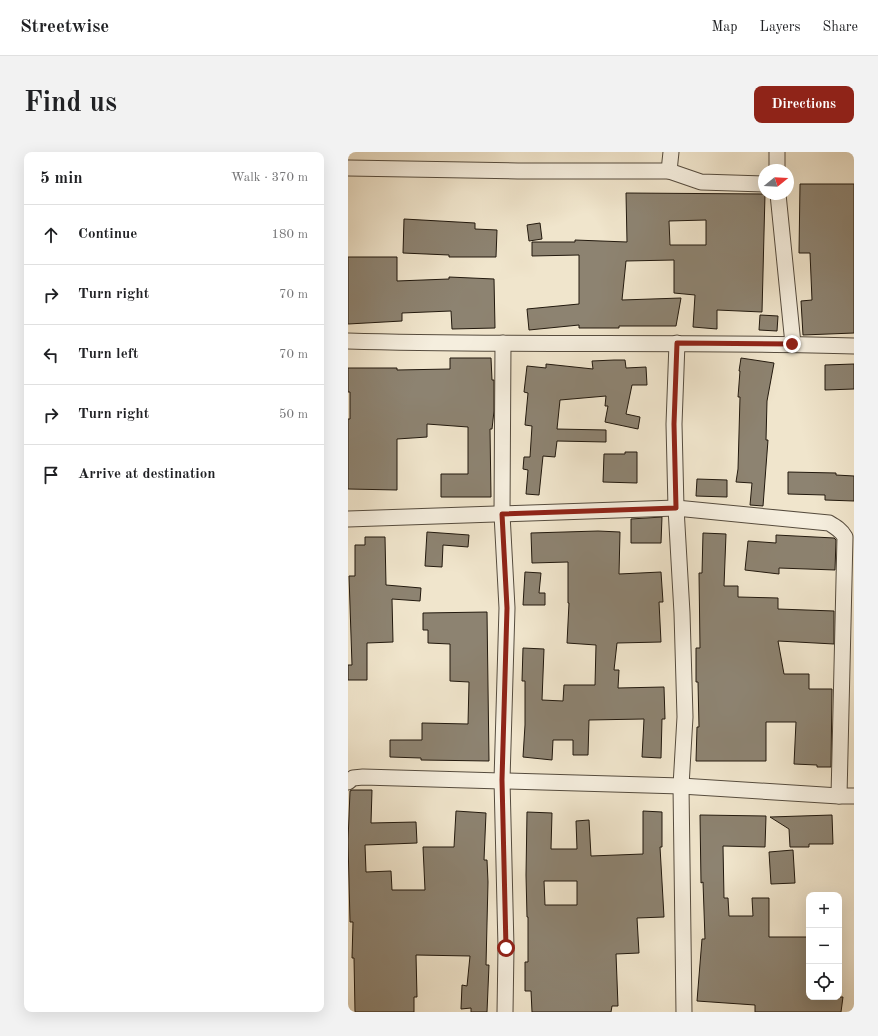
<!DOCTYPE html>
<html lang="en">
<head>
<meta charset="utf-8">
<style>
  :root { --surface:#fff; --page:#f2f2f2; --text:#202124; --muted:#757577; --line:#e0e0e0; --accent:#8f2418 }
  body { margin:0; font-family:"Old Standard TT",serif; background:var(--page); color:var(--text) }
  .controls { position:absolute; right:12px; bottom:12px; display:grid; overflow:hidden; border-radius:8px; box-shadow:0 4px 16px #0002 }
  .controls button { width:36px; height:36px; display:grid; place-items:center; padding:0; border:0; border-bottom:1px solid var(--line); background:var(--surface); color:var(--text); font:20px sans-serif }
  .compass { position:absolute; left:410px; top:12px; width:36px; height:36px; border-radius:50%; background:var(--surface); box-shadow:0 4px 16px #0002; rotate:72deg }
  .stop { position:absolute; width:12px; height:12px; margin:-9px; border:3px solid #8f2418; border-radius:50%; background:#fff }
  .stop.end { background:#8f2418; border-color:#fff; box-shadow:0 1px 4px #0008 }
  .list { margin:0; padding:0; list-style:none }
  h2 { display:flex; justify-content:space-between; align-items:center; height:52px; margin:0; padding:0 16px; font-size:17px }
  h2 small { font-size:13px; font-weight:400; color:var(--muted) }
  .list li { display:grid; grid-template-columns:26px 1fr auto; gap:12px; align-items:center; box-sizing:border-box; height:60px; padding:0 16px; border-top:1px solid var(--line) }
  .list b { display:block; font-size:15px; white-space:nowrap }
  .list em { font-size:13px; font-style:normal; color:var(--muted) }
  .icon { flex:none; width:22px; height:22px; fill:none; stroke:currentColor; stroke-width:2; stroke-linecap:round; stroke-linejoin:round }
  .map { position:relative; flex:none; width:506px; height:860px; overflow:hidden; border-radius:8px }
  header { display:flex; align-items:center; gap:24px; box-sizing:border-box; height:56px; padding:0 20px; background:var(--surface); border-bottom:1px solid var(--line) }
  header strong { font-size:19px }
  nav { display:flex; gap:22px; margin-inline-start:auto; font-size:14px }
  .intro { display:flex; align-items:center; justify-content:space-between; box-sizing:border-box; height:96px; padding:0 24px }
  h1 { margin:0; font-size:28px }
  .button { padding:10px 18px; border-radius:8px; background:var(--accent); color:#fff; font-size:14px; font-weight:700 }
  main { display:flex; gap:24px; padding:0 24px }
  aside { flex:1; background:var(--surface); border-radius:8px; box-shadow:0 4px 16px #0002 }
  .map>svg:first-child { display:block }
  .building { fill:#8d8371; stroke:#22190e; fill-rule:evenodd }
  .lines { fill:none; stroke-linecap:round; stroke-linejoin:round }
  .street-casing { stroke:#564c3e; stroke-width:17 }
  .street { stroke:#f5eede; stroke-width:15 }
  .route { stroke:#8f2418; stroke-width:5 }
</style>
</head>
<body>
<header>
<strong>Streetwise</strong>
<nav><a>Map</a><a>Layers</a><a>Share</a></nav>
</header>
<div class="intro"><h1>Find us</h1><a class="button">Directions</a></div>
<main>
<aside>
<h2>5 min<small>Walk · 370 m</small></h2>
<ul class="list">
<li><svg class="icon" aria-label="ahead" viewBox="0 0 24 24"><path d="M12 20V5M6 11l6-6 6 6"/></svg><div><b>Continue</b></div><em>180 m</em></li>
<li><svg class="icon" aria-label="right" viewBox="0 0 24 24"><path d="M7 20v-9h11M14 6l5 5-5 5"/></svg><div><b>Turn right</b></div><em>70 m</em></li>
<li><svg class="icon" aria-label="left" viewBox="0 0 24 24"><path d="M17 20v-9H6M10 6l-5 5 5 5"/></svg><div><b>Turn left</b></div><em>70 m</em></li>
<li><svg class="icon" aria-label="right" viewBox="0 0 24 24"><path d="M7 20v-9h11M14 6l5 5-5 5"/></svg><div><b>Turn right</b></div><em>50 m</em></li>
<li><svg class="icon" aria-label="arrive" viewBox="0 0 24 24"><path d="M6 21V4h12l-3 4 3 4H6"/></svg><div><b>Arrive at destination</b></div></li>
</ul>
</aside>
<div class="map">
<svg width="506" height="860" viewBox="0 0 506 860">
  <rect width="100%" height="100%" fill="#f0e5cc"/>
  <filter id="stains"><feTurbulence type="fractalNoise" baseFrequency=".005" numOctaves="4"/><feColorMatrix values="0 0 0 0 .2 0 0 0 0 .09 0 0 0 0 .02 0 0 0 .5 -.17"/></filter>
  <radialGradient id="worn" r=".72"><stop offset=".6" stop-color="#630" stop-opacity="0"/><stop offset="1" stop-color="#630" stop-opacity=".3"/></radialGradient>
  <!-- building -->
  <g class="building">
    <polygon points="452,32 506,32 506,181 455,183 453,149 464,148 462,101 451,101"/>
    <path d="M278,41L417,42L414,160L369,158V177L345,175L347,143L326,141V108L278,109L274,148L333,146L328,174H271V176H231V173L181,178L179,157L231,152V103L184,104V90H227V88L279,90ZM358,68V93H322L321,69Z"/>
    <polygon points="56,67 127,71 127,77 149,78 148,105 101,105 101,103 55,101"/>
    <polygon points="192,71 194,87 181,89 179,73"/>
    <polygon points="0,105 49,105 49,129 101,127 101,125 146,127 147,176 104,177 103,159 54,161 54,169 0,172"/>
    <polygon points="412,163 430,164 429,179 411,178"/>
    <polygon points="102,206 143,206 144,228 146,228 146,259 144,277 142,277 143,345 93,345 93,322 120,322 120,275 79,272 79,285 49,287 49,338 0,337 0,267 2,267 2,240 0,240 0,216 49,216 49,218 102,217"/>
    <polygon points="393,206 426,211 419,249 418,288 420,288 415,354 402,353 404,331 388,330 390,317 392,245 390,245 392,219 391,219"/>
    <polygon points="266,208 277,208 278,216 298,215 299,233 284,233 278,262 292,265 290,277 257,270 260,254 257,254 258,244 212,248 209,277 258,278 258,290 209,289 207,305 195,304 191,343 178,342 180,318 175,317 176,305 182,305 184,274 177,273 180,241 176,240 179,214 198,216 198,212 245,217 244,209"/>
    <polygon points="506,212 506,237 477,238 477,213"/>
    <polygon points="277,300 289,300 289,331 255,330 256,302 277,302"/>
    <polygon points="440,320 488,321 488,323 506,324 506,349 477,348 477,343 440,342"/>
    <polygon points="349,327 379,328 379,345 348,344"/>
    <polygon points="314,365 313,391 283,391 283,367"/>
    <polygon points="250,379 272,380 271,422 313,420 315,450 311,450 313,490 269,491 266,518 271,518 270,536 316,535 317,567 314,567 313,606 294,605 296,567 241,568 240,603 225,603 225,588 205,588 204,608 175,605 177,573 177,529 174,529 175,496 196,497 194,548 215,549 216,533 247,533 248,493 219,491 221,451 220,451 220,410 184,411 183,381"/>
    <polygon points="79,380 121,383 120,395 95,393 94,415 77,414"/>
    <polygon points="355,381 378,382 376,434 390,434 390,445 430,446 430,457 486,459 486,492 430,489 436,522 461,522 461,537 484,537 483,615 469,615 469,613 446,612 448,570 418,570 418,609 348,609 349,575 351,575 350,530 348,530 348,496 352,496 351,421 354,421"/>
    <polygon points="428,383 486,386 488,388 487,418 431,416 431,422 397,418 400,389 428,391"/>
    <polygon points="17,385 37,385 38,433 73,436 72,449 44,447 45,490 19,491 19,528 0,528 0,513 4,513 1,424 7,424 7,393 17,393"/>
    <polygon points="177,420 193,421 191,441 197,441 197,453 175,453"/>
    <polygon points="139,460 141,609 73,608 73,606 42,605 42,588 74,588 74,571 120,572 121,530 102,529 102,492 80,491 80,478 75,478 75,461"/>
    <polygon points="4,638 24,638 23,671 68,670 69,691 17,693 18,720 43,719 44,738 77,738 75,695 106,695 108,659 138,661 136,708 139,708 140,730 138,813 141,813 139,860 123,860 123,856 113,857 114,833 119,834 122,804 68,803 69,845 66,845 66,860 7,860 6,806 4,806 5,770 2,770 0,689 2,639"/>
    <path d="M295,659L314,660V695H312L316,765L289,766L291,801L268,802L270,854H264L263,860H184L183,839H177V810H180V765H179L178,723L179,660L204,661L203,697H229L228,669L241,668L243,704L295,702ZM196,729H229V753H197Z"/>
    <polygon points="352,663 418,664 417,695 375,694 376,746 380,746 381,764 405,764 404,746 421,746 421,785 459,785 461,845 495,845 493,860 407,860 407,853 349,849 354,787 357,787 355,730 353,731"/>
    <polygon points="484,663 485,692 461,692 461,695 442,695 441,677 422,665"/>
    <polygon points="445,698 447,731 423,732 421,700"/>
  </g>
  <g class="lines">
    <!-- street casing -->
    <g class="street-casing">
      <g id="street">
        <polyline points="429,0 429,18"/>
        <polyline points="0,16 170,19 321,19 323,0"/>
        <polyline points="321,19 353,30 416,32"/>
        <polyline points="430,42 445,192"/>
        <path d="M0,189C169,194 337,189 506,194"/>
        <polyline points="155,191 154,362 159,456 154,628 158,796 157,860"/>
        <polyline points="329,191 326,272 328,356 334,461 337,565 333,634 336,860"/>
        <path d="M0,367L328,356L481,371C488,375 493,378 497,385L491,644"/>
        <polyline points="0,630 5,626 15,625 333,634 491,644 506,644"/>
      </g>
    </g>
    <!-- street -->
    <use href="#street" class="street"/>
  </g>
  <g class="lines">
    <!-- route -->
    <polyline class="route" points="158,796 154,628 159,456 154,362 328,356 326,272 329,191 444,192"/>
  </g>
  <rect width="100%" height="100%" filter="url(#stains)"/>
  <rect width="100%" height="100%" fill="url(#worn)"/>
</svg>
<div class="controls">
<button>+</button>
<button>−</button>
<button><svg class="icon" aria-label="locate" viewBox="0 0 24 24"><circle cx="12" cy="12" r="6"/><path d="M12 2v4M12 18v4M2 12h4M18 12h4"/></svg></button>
</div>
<svg class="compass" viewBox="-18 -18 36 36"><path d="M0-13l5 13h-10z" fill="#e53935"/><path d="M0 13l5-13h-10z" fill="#757577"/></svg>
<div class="stop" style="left:158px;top:796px"></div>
<div class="stop end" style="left:444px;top:192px"></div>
</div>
</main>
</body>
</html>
